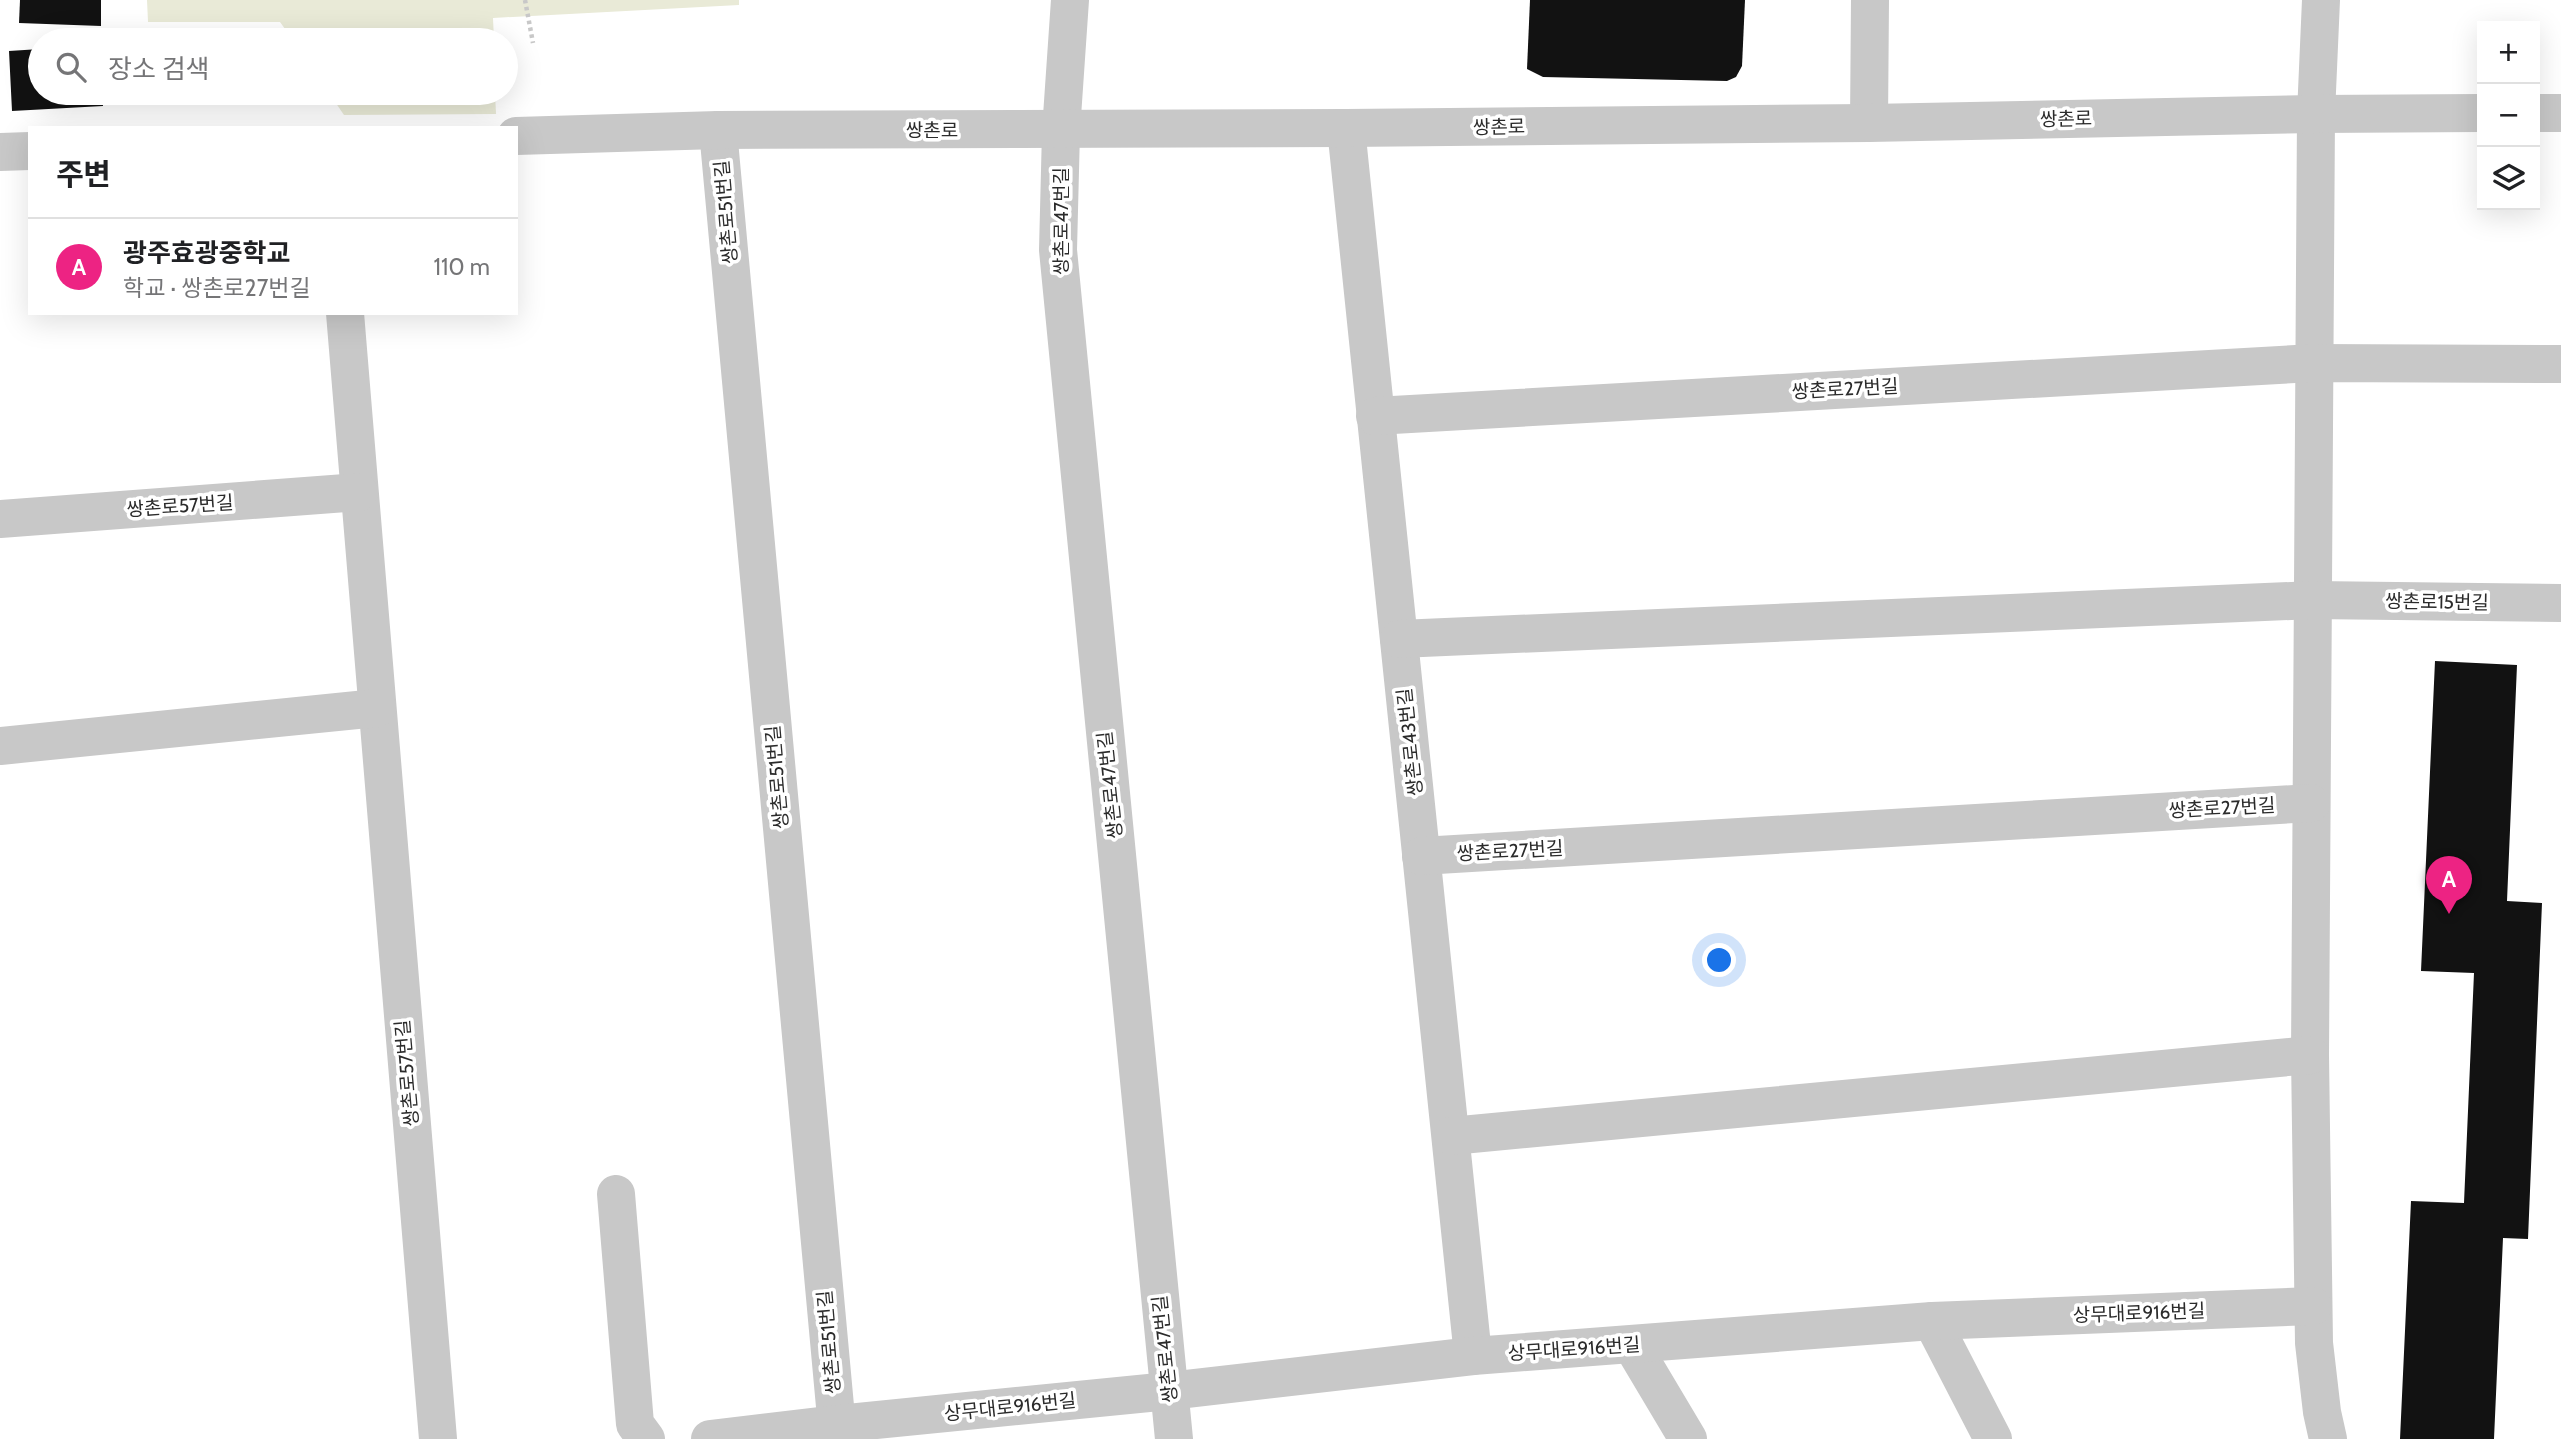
<!DOCTYPE html>
<html lang="ko">
<head>
<meta charset="utf-8">
<style>
  :root { --surface:#fff; --page:#f6f6f6; --text:#202124; --muted:#757577; --line:#e0e0e0; --accent:#ed2383 }
  body { margin:0; font-family:Cabin,"Noto Sans KR",sans-serif; background:var(--page); color:var(--text) }
  .controls { position:absolute; right:21px; top:21px; display:grid; overflow:hidden; border-radius:0px; box-shadow:0 7px 28px #0002 }
  .controls button { width:63px; height:63px; display:grid; place-items:center; padding:0; border:0; border-bottom:2px solid var(--line); background:var(--surface); color:var(--text); font:35px sans-serif }
  .you { position:absolute; left:1720px; top:961px; width:24px; height:24px; margin:-18px; border:5px solid #fff; border-radius:50%; background:#1a73e8; box-shadow:0 0 0 10px #1a73e833 }
  .badge { display:grid; place-items:center; width:46px; height:46px; border-radius:50%; background:var(--accent); color:#fff; font-size:23px; font-weight:700 }
  .pin { position:absolute; translate:-50% -58px; filter:drop-shadow(0 2px 4px #0008) }
  .pin::after { content:''; position:absolute; top:37px; width:24px; height:21px; background:inherit; clip-path:polygon(0 0,100% 0,50% 100%) }
  .list { margin:0; padding:0; list-style:none }
  h2 { display:flex; justify-content:space-between; align-items:center; height:91px; margin:0; padding:0 28px; font-size:30px }
  h2 small { font-size:23px; font-weight:400; color:var(--muted) }
  .list li { display:grid; grid-template-columns:46px 1fr auto; gap:21px; align-items:center; box-sizing:border-box; height:98px; padding:0 28px; border-top:2px solid var(--line) }
  .list b { display:block; font-size:26px; white-space:nowrap }
  .list p { margin:0; font-size:23px; white-space:nowrap; color:var(--muted) }
  .list em { font-size:23px; font-style:normal; color:var(--muted) }
  .icon { flex:none; width:38px; height:38px; fill:none; stroke:currentColor; stroke-width:2; stroke-linecap:round; stroke-linejoin:round }
  .map { position:relative; flex:none; width:2561px; height:1439px; overflow:hidden }
  .search { position:absolute; background:var(--surface); box-shadow:0 7px 28px #0002; left:28px; top:28px; width:490px; height:77px; display:flex; align-items:center; gap:18px; box-sizing:border-box; padding:0 24px; border-radius:38px; color:var(--muted); font-size:26px }
  .panel { position:absolute; background:var(--surface); box-shadow:0 7px 28px #0002; left:28px; top:126px; width:490px; height:189px; border-radius:0px }
  .map>svg:first-child { display:block }
  .green { fill:#e9ead7 }
  .building { fill:#121212 }
  .lines { fill:none; stroke-linecap:round; stroke-linejoin:round }
  .path { stroke:#c8c8c8; stroke-width:4.5; stroke-dasharray:3.5 3.5; stroke-linecap:butt }
  .minor { stroke:#c8c8c8; stroke-width:38 }
  .labels { text-anchor:middle; dominant-baseline:central; stroke-width:7; stroke-linejoin:round; paint-order:stroke }
  .street-label { font-size:19px; fill:#2b2b2b; stroke:#fff }
</style>
</head>
<body>
<div class="map">
<svg width="2561" height="1439" viewBox="0 0 2561 1439">
  <rect width="100%" height="100%" fill="#fff"/>
  <!-- green -->
  <g class="green">
    <polygon points="147,0 739,0 739,5 493,18 494,40 293,40 280,22 148,22"/>
    <polygon points="329,93 495,93 496,114 344,115"/>
  </g>
  <!-- building -->
  <g class="building">
    <polygon points="20,0 101,0 101,26 19,23"/>
    <polygon points="1530,0 1745,0 1742,66 1736,77 1727,81 1543,77 1527,69"/>
    <polygon points="40,49 40,93 102,93 103,106 12,111 9,51"/>
    <polygon points="2435,661 2517,665 2507,901 2542,903 2528,1239 2503,1238 2494,1439 2400,1439 2411,1201 2464,1203 2474,973 2421,971"/>
  </g>
  <g class="lines">
    <!-- path -->
    <polyline class="path" points="525,0 533,43"/>
    <!-- minor -->
    <g class="minor">
      <polyline points="1070,0 1061,131 1058,250 1174,1439"/>
      <polyline points="2321,0 2316,114 2310,1055 2314,1343 2322,1412 2328,1439"/>
      <polyline points="2535,113 2561,113"/>
      <polyline points="1869,123 1870,0"/>
      <polyline points="1346,128 1473,1356"/>
      <polyline points="718,130 838,1439"/>
      <polyline points="516,136 718,130 1346,128 1869,123 2316,114 2482,113"/>
      <polyline points="0,152 30,151"/>
      <polyline points="345,313 438,1439"/>
      <polyline points="1375,416 2314,363 2561,364"/>
      <polyline points="0,519 359,492"/>
      <polyline points="1399,639 2313,600 2561,603"/>
      <polyline points="0,746 377,708"/>
      <polyline points="1421,856 2311,803"/>
      <polyline points="1451,1136 2310,1055"/>
      <polyline points="616,1194 635,1424 646,1439"/>
      <polyline points="1932,1321 1993,1439"/>
      <polyline points="1632,1345 1688,1439"/>
      <polyline points="710,1439 836,1424 1169,1391 1473,1356 1932,1321 2313,1306"/>
    </g>
  </g>
  <g class="labels">
    <!-- street labels -->
    <g class="street-label">
      <text transform="translate(2066 119) rotate(-1)">쌍촌로</text>
      <text transform="translate(1499 127) rotate(-1)">쌍촌로</text>
      <text x="932" y="130">쌍촌로</text>
      <text transform="translate(726 212) rotate(-95)">쌍촌로51번길</text>
      <text transform="translate(1061 221) rotate(-90)">쌍촌로47번길</text>
      <text transform="translate(1845 389) rotate(-3)">쌍촌로27번길</text>
      <text transform="translate(180 506) rotate(-4)">쌍촌로57번길</text>
      <text transform="translate(2437 602) rotate(1)">쌍촌로15번길</text>
      <text transform="translate(1410 742) rotate(-96)">쌍촌로43번길</text>
      <text transform="translate(777 777) rotate(-95)">쌍촌로51번길</text>
      <text transform="translate(1110 785) rotate(-96)">쌍촌로47번길</text>
      <text transform="translate(2222 808) rotate(-3)">쌍촌로27번길</text>
      <text transform="translate(1510 851) rotate(-3)">쌍촌로27번길</text>
      <text transform="translate(407 1073) rotate(-95)">쌍촌로57번길</text>
      <text transform="translate(2139 1313) rotate(-2)">상무대로916번길</text>
      <text transform="translate(829 1342) rotate(-95)">쌍촌로51번길</text>
      <text transform="translate(1165 1349) rotate(-96)">쌍촌로47번길</text>
      <text transform="translate(1574 1349) rotate(-4)">상무대로916번길</text>
      <text transform="translate(1010 1407) rotate(-6)">상무대로916번길</text>
    </g>
  </g>
</svg>
<div class="controls">
<button>+</button>
<button>−</button>
<button><svg class="icon" aria-label="layers" viewBox="0 0 24 24"><path d="M12 4l9 5-9 5-9-5zM3 14l9 5 9-5"/></svg></button>
</div>
<div class="you"></div>
<div class="pin badge" style="left:2449px;top:914px">A</div>
<div class="search"><svg class="icon" aria-label="search" viewBox="0 0 24 24"><circle cx="10" cy="10" r="6"/><path d="M15 15l6 6"/></svg>장소 검색</div>
<section class="panel">
<h2>주변<small></small></h2>
<ul class="list">
<li><span class="badge">A</span><div><b>광주효광중학교</b><p>학교 · 쌍촌로27번길</p></div><em>110 m</em></li>
</ul>
</section>
</div>
</body>
</html>
